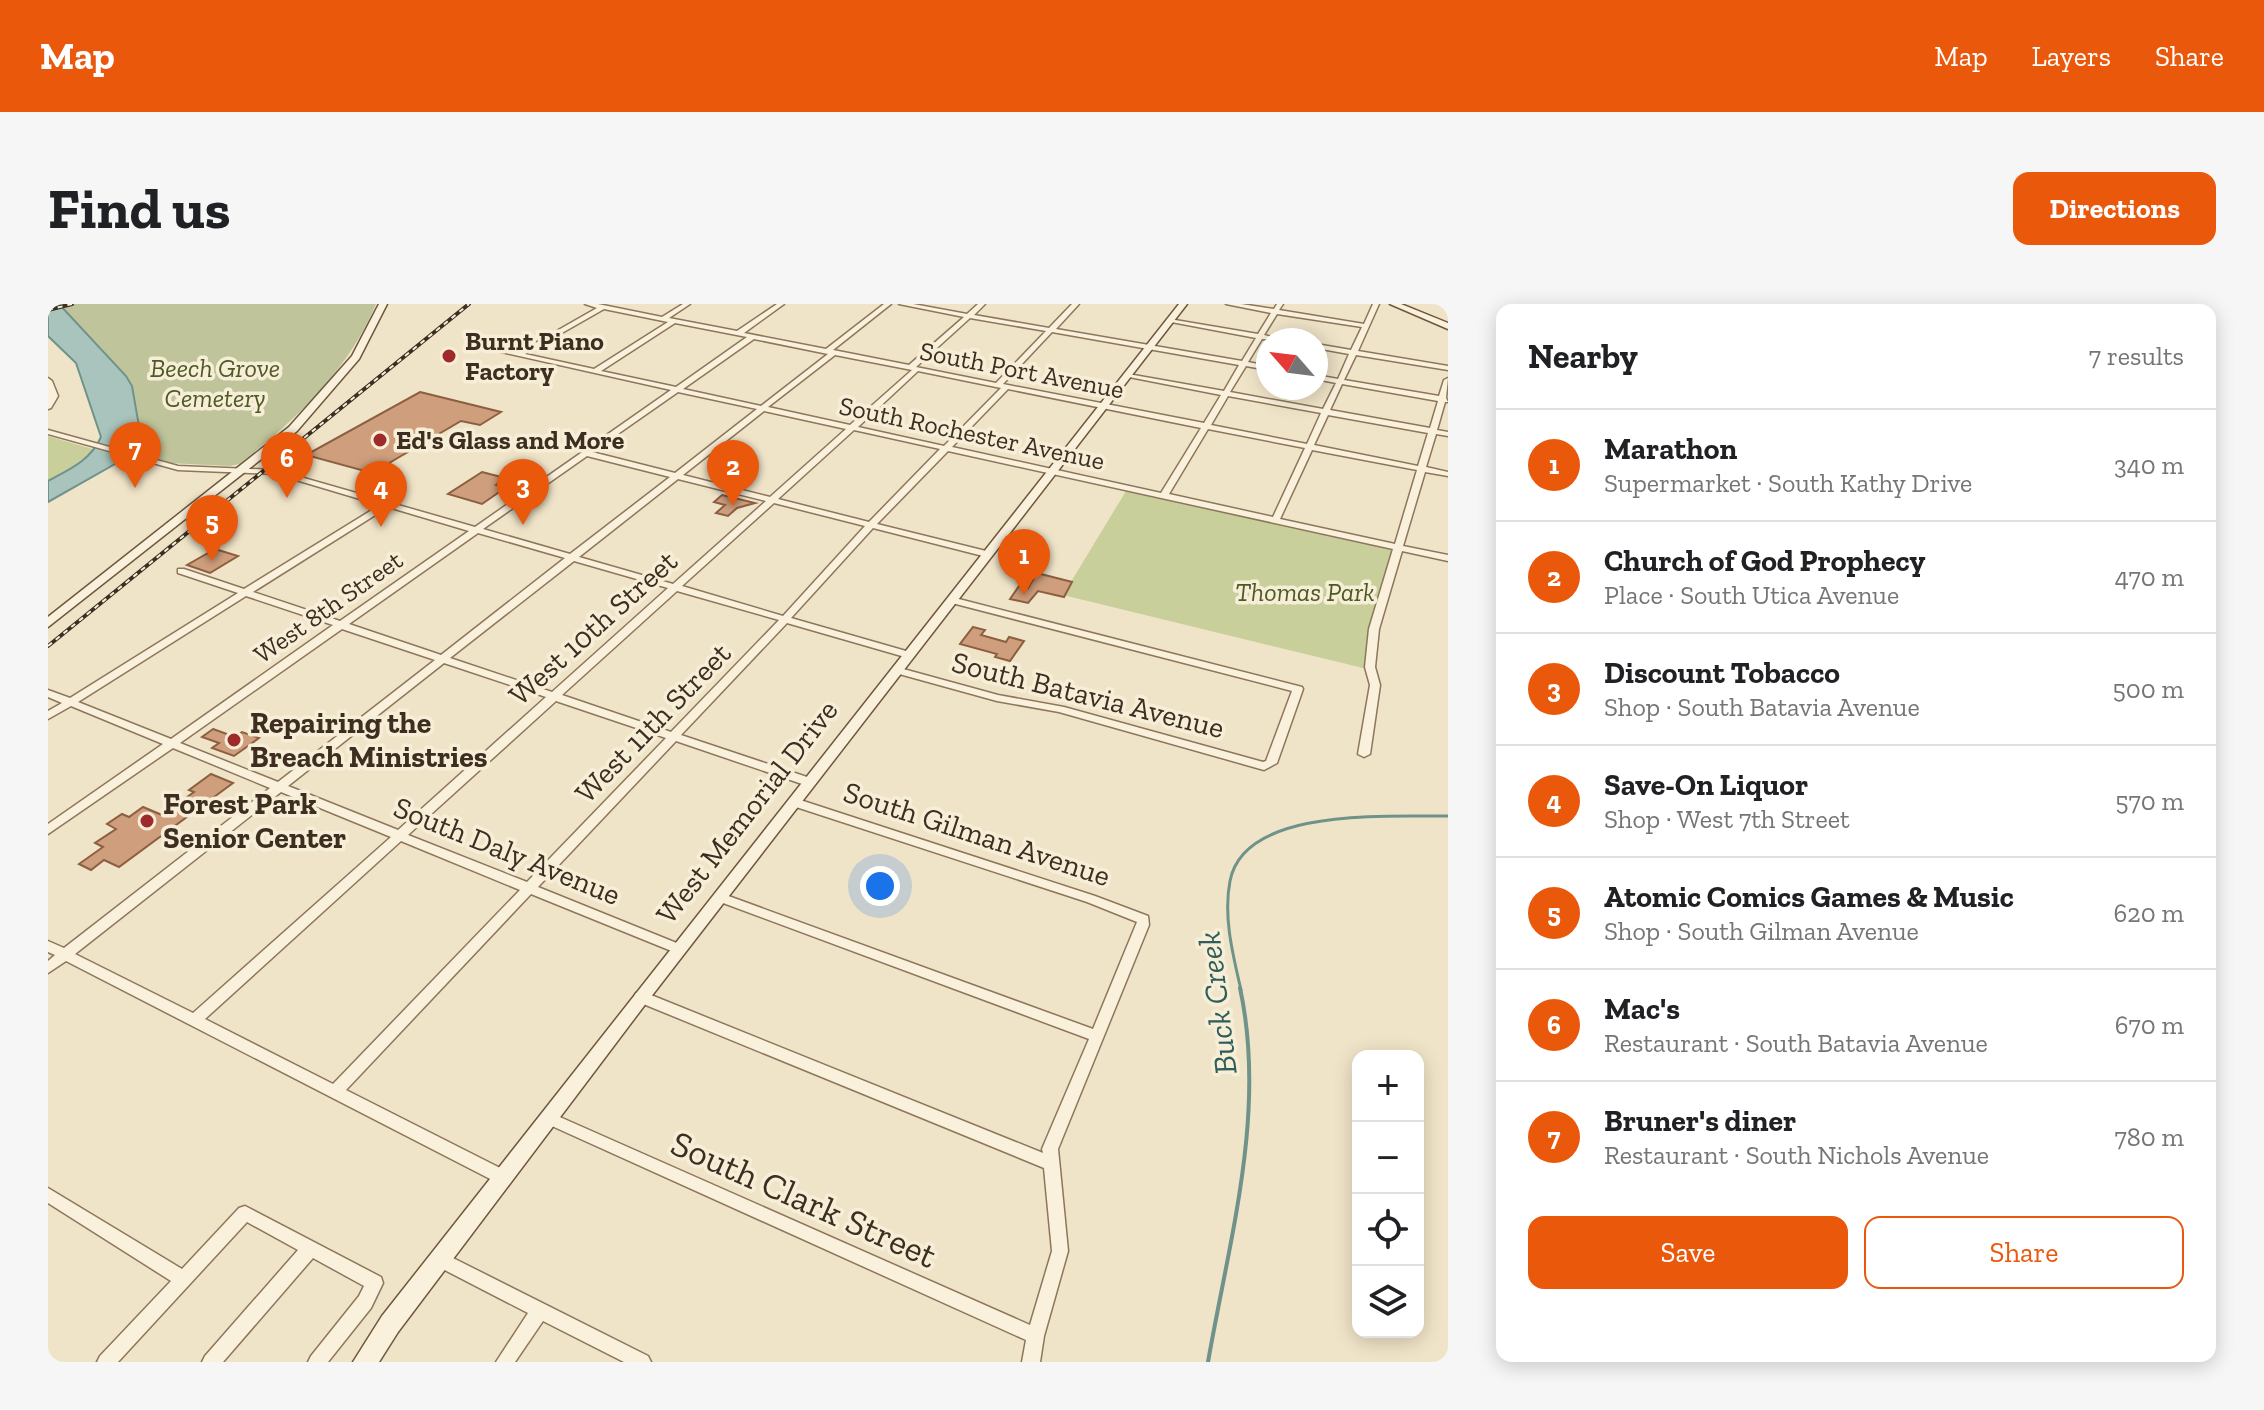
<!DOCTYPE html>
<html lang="en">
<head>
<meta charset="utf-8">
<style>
  :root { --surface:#fff; --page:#f6f6f6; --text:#202124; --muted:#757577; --line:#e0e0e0; --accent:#ea580c }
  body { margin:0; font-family:"Zilla Slab",serif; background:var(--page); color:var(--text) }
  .controls { position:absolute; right:24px; bottom:24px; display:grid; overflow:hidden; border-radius:16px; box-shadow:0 4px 20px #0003 }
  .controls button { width:72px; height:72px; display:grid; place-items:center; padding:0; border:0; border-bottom:2px solid var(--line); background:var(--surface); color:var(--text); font:40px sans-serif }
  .compass { position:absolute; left:1208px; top:24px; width:72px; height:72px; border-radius:50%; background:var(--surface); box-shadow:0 4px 20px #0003; rotate:298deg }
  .you { position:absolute; left:832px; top:582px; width:28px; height:28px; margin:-20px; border:6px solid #fff; border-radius:50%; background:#1a73e8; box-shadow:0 0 0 12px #1a73e833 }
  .badge { display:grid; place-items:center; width:52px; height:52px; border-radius:50%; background:var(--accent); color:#fff; font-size:26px; font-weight:700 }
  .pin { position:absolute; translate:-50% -66px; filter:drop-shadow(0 2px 4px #0008) }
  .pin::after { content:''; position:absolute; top:42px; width:28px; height:24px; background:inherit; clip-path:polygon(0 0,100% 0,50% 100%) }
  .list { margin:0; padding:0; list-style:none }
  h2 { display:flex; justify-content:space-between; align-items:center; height:104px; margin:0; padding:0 32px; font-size:34px }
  h2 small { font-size:26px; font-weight:400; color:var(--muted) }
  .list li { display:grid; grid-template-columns:52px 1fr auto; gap:24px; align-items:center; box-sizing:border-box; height:112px; padding:0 32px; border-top:2px solid var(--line) }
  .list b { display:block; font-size:30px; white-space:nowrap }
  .list p { margin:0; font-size:26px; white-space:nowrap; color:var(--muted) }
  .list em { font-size:26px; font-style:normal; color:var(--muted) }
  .actions { display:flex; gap:16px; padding:24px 32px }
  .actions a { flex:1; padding:18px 0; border:2px solid var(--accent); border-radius:16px; text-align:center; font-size:28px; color:var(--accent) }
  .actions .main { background:var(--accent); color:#fff }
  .icon { flex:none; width:44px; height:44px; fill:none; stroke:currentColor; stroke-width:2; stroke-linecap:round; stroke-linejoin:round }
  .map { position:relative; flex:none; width:1400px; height:1058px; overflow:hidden; border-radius:16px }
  header { display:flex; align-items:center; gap:48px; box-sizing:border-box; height:112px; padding:0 40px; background:var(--accent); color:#fff }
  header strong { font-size:38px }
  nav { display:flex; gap:44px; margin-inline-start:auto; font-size:28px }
  .intro { display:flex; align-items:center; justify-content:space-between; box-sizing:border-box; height:192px; padding:0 48px }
  h1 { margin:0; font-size:56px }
  .button { padding:20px 36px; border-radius:16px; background:var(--accent); color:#fff; font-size:28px; font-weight:700 }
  main { display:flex; gap:48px; padding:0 48px }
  aside { flex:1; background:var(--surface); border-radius:16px; box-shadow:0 4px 20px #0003 }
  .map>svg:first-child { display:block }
  .green { fill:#c9cf9b }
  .cemetery { fill:#bfc49a }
  .water { fill:#a9c4bc; stroke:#6f938a; stroke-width:2 }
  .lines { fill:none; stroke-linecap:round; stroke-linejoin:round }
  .stream-far1 { stroke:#6f938a; stroke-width:3 }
  .stream { stroke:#6f938a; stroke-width:4 }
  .building { fill:#cf9f7d; stroke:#8d5f41; stroke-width:2 }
  .minor-casing { stroke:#8d765c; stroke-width:3 }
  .tertiary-casing { stroke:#8d765c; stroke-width:3 }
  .secondary-casing { stroke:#6f573f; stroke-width:3 }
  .minor { fill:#faf1dc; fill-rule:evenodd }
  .tertiary { fill:#faf1dc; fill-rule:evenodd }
  .secondary { fill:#faf1dc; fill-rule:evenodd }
  .rail-casing { stroke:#3d2e20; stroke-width:4 }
  .rail { stroke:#f7eed8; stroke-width:2; stroke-dasharray:5; stroke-linecap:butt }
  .poi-dot { fill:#9e2a2b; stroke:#f7eed8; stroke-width:3 }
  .labels { text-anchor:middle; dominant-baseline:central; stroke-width:7; stroke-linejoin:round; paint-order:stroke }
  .far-poi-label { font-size:26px; font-weight:bold; fill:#3d2e20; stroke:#f7eed8; text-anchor:start }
  .far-park-label { font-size:26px; font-style:italic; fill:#4d5a26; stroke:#f7eed8 }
  .far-street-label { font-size:26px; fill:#3d2e20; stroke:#f7eed8 }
  .street-label { font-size:30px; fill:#3d2e20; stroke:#f7eed8 }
  .poi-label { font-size:30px; font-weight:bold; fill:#3d2e20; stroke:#f7eed8; text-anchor:start }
  .water-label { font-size:32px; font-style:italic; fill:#2f5d5a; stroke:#f7eed8 }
  .near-street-label { font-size:36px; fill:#3d2e20; stroke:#f7eed8 }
</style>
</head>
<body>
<header>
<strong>Map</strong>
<nav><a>Map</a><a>Layers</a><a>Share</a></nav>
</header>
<div class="intro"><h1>Find us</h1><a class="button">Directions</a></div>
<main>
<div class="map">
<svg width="1400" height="1058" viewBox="0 0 1400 1058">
  <rect width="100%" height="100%" fill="#f0e4c8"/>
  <!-- green -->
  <g class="green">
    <polygon points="0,132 48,146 38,156 0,177"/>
    <path d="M1078,187L1347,245C1335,283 1314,325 1319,365L1015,291Z"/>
  </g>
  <!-- cemetery -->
  <path class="cemetery" d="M11,0H328C300,67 247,117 191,160L182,162L120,159L81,148L83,145L57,48Z"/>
  <!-- water -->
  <path class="water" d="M0,0H11L78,72L84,82L92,128L83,145L67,160L0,198V177C22,165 42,157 53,133L28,59L0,32Z"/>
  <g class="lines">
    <!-- stream-far1 -->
    <path class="stream-far1" d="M1193,686C1185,651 1175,613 1182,577C1196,502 1343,513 1400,512"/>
    <!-- stream -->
    <path class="stream" d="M1160,1058C1181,937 1219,808 1192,684"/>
  </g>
  <!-- building -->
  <g class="building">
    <polygon points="372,88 453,108 432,121 413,117 324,169 258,151"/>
    <polygon points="434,168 457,174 448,181 457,184 434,200 400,190"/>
    <polygon points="674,191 707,199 689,204 680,212 668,209 677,201 666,198"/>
    <polygon points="167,245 190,252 162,269 139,261"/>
    <polygon points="989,269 1024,278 1016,293 990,287 980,299 962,295 971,282 980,284"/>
    <polygon points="925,323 937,326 933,331 958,338 961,333 976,337 962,357 947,353 949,350 912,340"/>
    <polygon points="165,425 187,433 194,428 211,434 186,452 164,444 171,439 154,433"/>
    <polygon points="163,470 185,479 71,563 56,556 43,566 31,560 55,543 47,539 68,525 59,520 74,510 81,513 95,503 114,511 146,488 141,486"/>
  </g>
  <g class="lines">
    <!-- minor casing -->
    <g class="minor-casing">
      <g id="minor">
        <path d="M537,0H550L614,13L635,0H642L621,14L689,27L729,0H736L696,29L778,45L836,0H843L785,46L861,61L916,13L851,0H865L919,10L930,0H937L926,11L1001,24L1024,0H1031L1008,25L1194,57L1208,34L1118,17L1121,15L1210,30L1223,9L1178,0H1193L1226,5L1229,0H1235L1231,6L1316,20L1325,0H1331L1310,47L1400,62V66L1308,51L1296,76L1391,92L1396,76L1400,74L1398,94L1400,98H1397L1389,126L1400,128V132L1388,130L1378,163L1400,168V172L1377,168L1355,242L1400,251V257L1354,247L1331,325L1327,363L1332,381L1322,450L1316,453L1310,450L1322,381L1317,363L1321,325L1345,245L900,147L829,220L942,248V252L939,253L825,224L743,314L865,349V353H857L739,319L633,431L765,475L767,478L765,481H757L628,437L490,583L636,642L638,645L636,648H626L483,590L298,786L460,868L462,873L460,878L454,880L448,878L18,657L0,669V657L7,651L0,648V637L16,644L222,484L125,444L0,530V520L115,440L23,402L0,415V407L14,399L0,393V386L22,394L190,289L130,269V265H136L196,285L332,201L228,170L130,166L0,130V126L130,162L228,166L427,223L623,86L436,44L439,42L470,49L549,4ZM556,5L620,18L546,65L477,50ZM1229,10L1314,23L1303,46L1268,40V44L1301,50L1290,75L1268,71V75L1288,79L1275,105L1182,88L1198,62L1220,66V62L1200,58L1214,35L1236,36L1216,31ZM922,14L998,27L948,79L868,63ZM627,19L699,33L628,83L553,67ZM1004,28L1191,61L1176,87L1080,70L1076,72L1173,91L1156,119L955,80ZM706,35L780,50L713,102L635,85ZM787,51L864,66L802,121L720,103ZM870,67L953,84L896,142L810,123ZM1294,80L1390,97L1382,124L1282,106ZM960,85L1153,124L1113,189L904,143ZM630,88L709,105L627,169L544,148ZM1180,92L1273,109L1259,140L1163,121ZM716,107L798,125L722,193L635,171ZM1280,111L1380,129L1370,162L1266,141ZM1160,125L1257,144L1225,213L1121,190ZM806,126L892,145L821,218L730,195ZM1264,146L1369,166L1347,240L1232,215ZM539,152L622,173L522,250L435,225ZM630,175L718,197L625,280L531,253ZM726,199L817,222L735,312L634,282ZM340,203L421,227L292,317L205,288ZM430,229L517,254L393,351L301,320ZM526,257L620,284L504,388L402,354ZM629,287L731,316L623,428L514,391ZM198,292L285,321L123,435L30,398ZM294,325L387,356L230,478L132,439ZM396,359L498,393L350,526L240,482ZM508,397L618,434L479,578L360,531ZM233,488L343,533L145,709L27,650ZM353,537L472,586L285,780L157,715Z"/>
        <polygon points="903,293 1254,383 1255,385 1229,459 1216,466 1011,408 949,397 844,368 843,366 848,363 950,391 1016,403 1215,458 1218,457 1244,387 900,298 900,294"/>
        <polygon points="746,494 1047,592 1100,612 1101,621 1010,845 1020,947 996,1032 992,1058 974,1058 978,1036 495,818 492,814 495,810 500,808 505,810 982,1021 1004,947 996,864 588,697 586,693 588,689 593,688 598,689 995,849 994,845 1041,735 667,596 665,593 667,590 675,590 1045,725 1089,618 1039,598 742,501 740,498"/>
        <polygon points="0,884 134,965 191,904 197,902 333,973 335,979 323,1004 280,1058 260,1058 263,1052 311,992 316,982 265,954 175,1058 154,1058 157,1052 250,946 199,918 70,1058 49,1058 52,1052 123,977 0,899"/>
        <polygon points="391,947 600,1052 603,1058 576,1058 495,1017 467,1058 448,1058 480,1009 385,960 383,955 385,950"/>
      </g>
    </g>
    <!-- tertiary casing -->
    <g class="tertiary-casing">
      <polygon id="tertiary" points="0,74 4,77 10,92 3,104 0,105"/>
    </g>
    <!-- secondary casing -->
    <g class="secondary-casing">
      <g id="secondary">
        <polygon points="331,0 339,0 311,55 249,127 0,323 0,313 241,123 304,52"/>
        <polygon points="1131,0 1139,0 599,698 350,1028 331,1058 305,1058 334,1012"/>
        <polygon points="1342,0 1353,0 1400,19 1400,25"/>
      </g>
    </g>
    <!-- minor -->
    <use href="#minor" class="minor"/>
    <!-- tertiary -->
    <use href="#tertiary" class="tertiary"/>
    <!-- secondary -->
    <use href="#secondary" class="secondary"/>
    <!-- rail casing -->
    <g class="rail-casing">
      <g id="rail">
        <polyline points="0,6 24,0"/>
        <polyline points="0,342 421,0"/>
      </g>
    </g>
    <!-- rail -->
    <use href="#rail" class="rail"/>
  </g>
  <!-- markers -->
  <g class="poi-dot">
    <circle cx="401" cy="52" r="8"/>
    <circle cx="332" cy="136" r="8"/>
    <circle cx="186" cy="436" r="8"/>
    <circle cx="99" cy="517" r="8"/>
  </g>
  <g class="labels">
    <!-- far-poi labels -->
    <g class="far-poi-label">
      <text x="417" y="37">Burnt Piano<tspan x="417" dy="30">Factory</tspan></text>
      <text x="348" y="136">Ed's Glass and More</text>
    </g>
    <!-- far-park labels -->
    <g class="far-park-label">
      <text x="167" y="64">Beech Grove<tspan x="167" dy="30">Cemetery</tspan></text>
      <text x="1257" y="288">Thomas Park</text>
    </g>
    <!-- far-street labels -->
    <g class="far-street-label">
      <text transform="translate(974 66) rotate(11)">South Port Avenue</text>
      <text transform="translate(924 129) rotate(12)">South Rochester Avenue</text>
      <text transform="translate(280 303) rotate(-35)">West 8th Street</text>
    </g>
    <!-- street labels -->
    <g class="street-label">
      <text transform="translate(545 324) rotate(-42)">West 10th Street</text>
      <text transform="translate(1040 391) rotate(14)">South Batavia Avenue</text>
      <text transform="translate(605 419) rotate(-46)">West 11th Street</text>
      <text transform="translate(699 508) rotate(-52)">West Memorial Drive</text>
      <text transform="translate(929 530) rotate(18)">South Gilman Avenue</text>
      <text transform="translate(459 547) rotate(22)">South Daly Avenue</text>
    </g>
    <!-- poi labels -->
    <g class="poi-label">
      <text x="202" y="419">Repairing the<tspan x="202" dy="34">Breach Ministries</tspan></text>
      <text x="115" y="500">Forest Park<tspan x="115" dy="34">Senior Center</tspan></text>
    </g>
    <!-- water labels -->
    <g class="water-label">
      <text transform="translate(1169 699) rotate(-97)">Buck Creek</text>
    </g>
    <!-- near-street labels -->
    <g class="near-street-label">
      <text transform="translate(756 895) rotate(24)">South Clark Street</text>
    </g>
  </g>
</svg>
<div class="controls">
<button>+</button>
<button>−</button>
<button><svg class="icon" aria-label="locate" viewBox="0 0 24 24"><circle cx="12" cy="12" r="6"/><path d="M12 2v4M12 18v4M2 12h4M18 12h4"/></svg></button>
<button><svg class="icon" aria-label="layers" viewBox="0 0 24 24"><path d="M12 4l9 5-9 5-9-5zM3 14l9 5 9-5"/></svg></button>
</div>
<svg class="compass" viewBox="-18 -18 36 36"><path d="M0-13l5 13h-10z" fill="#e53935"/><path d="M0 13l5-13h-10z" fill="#757577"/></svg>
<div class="you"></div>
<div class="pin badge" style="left:976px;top:291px">1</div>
<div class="pin badge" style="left:685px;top:202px">2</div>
<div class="pin badge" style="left:475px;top:221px">3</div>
<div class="pin badge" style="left:333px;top:223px">4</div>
<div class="pin badge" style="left:164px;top:257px">5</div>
<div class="pin badge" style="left:239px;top:194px">6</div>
<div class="pin badge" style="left:87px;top:184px">7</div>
</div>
<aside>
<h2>Nearby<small>7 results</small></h2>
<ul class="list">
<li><span class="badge">1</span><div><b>Marathon</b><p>Supermarket · South Kathy Drive</p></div><em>340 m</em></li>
<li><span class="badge">2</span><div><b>Church of God Prophecy</b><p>Place · South Utica Avenue</p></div><em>470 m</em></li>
<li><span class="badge">3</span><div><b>Discount Tobacco</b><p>Shop · South Batavia Avenue</p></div><em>500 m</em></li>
<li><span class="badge">4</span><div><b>Save-On Liquor</b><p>Shop · West 7th Street</p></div><em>570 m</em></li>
<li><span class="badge">5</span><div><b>Atomic Comics Games &amp; Music</b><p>Shop · South Gilman Avenue</p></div><em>620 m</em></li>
<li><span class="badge">6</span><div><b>Mac's</b><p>Restaurant · South Batavia Avenue</p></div><em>670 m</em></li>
<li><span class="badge">7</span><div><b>Bruner's diner</b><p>Restaurant · South Nichols Avenue</p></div><em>780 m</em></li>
</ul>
<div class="actions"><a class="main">Save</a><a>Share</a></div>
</aside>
</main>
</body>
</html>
